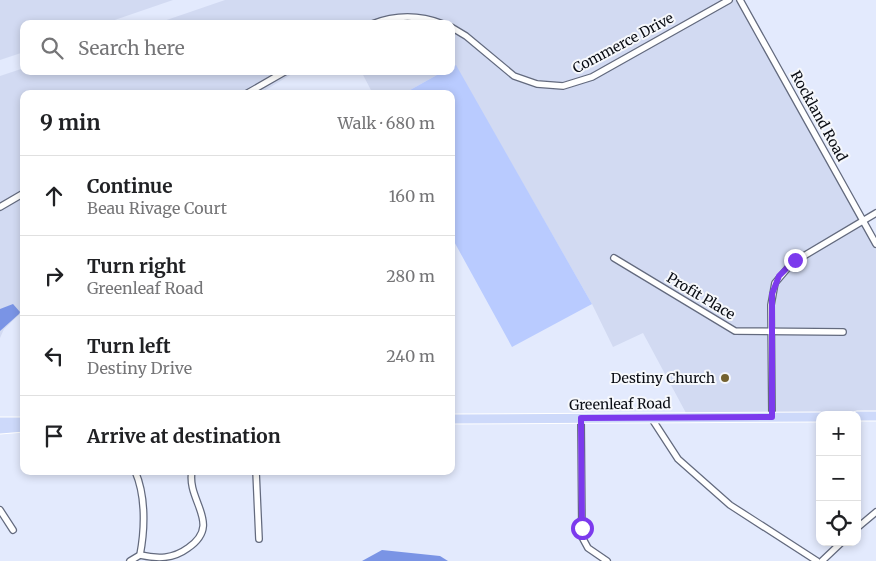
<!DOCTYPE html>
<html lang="en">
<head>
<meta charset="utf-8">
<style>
  :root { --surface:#fff; --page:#f2f2f2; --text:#202124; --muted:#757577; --line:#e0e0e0 }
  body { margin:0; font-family:Merriweather,serif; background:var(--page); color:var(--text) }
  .controls { position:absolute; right:15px; bottom:15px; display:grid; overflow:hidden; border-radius:10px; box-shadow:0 2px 8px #0003 }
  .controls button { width:45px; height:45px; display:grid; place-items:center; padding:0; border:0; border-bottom:1px solid var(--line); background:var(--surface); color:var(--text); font:25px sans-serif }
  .stop { position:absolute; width:15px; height:15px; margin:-11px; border:4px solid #7c3aed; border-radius:50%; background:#fff }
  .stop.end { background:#7c3aed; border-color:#fff; box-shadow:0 1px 5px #0008 }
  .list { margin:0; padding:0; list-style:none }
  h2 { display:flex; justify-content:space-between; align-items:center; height:65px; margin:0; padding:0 20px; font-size:21px }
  h2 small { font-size:16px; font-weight:400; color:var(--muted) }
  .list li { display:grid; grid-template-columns:32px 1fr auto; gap:15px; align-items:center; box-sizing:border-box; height:80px; padding:0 20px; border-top:1px solid var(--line) }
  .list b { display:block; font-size:19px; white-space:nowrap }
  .list p { margin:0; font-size:16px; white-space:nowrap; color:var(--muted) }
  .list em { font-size:16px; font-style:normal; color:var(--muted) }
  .icon { flex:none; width:28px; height:28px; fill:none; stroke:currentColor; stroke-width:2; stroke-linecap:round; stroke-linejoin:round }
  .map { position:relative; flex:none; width:876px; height:561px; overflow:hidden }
  .search { position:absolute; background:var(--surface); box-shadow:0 2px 8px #0003; left:20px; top:20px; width:435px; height:55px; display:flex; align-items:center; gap:12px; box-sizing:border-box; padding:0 18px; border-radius:10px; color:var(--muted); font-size:19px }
  .panel { position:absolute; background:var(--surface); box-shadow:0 2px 8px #0003; left:20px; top:90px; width:435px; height:385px; border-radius:10px }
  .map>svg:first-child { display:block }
  .built { fill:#d2daf2 }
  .green { fill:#b9cbff }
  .water { fill:#7a94e5 }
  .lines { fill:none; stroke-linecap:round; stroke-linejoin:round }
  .street-casing { stroke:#636a7e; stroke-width:8 }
  .primary-casing { stroke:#fff; stroke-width:11 }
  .street { stroke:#fff; stroke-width:5.5 }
  .primary { stroke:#cdd9fa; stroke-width:9 }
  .route { stroke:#7c3aed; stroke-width:6 }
  .poi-dot { fill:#746230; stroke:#f6f8fc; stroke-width:2 }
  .labels { text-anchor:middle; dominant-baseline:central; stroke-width:4; stroke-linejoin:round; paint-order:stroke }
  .street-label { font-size:14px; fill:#090c13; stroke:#f6f8fc }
  .poi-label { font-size:14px; fill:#090c13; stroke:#f6f8fc; text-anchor:end }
</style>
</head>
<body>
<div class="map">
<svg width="876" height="561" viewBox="0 0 876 561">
  <rect width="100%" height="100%" fill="#e3eafd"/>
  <!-- built -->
  <g class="built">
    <polygon points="0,0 173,0 103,24 24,24 24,52 0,60"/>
    <polygon points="225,0 736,0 876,250 876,412 686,413 643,333 613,347 592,304 455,65 451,67 451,24 155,24"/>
    <polygon points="24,68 24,71 297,71 259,94 24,94 24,310 4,329 0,338 0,76"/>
    <polygon points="361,71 444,71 403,94 373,94"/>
  </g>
  <!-- green -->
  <polygon class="green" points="456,65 592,304 512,347 451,236 451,94 403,94 444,71 451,71 451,67"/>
  <!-- water -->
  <g class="water">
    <polygon points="13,304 20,312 19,314 0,331 0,309"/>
    <polygon points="382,550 440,556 448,561 362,561"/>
  </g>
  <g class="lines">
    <!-- street casing -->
    <g class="street-casing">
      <g id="street">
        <polyline points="740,0 876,244"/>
        <path d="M372,24C395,15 420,15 443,24"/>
        <polyline points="451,27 466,36 514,76 537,84 563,86 592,77 729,0"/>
        <polyline points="246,94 286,71"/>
        <polyline points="0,207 24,193"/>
        <polyline points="614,258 735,331 843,332"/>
        <polyline points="24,353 24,359"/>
        <polyline points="772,417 771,305 775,283 792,263 876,213"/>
        <polyline points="581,418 582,537 588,548 607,561"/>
        <polyline points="652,419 678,459 730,505 817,561"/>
        <polyline points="256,471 259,539"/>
        <polyline points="0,510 13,530"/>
        <polyline points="857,528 876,512"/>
        <path d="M140,555C158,559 173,559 188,548C223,524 186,501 192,471"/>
        <path d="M130,561L140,555C145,529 146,496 135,471"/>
        <polyline points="822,561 842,542"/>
      </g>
    </g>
    <!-- primary casing -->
    <g class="primary-casing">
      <g id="primary">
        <polyline points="857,416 876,416"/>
        <polyline points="451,419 820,417"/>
        <polyline points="0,422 21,422"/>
        <polyline points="0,429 24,427"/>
      </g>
    </g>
    <!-- street -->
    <use href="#street" class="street"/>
    <!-- primary -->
    <use href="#primary" class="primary"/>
  </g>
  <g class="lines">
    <!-- route -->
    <polyline class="route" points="582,528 581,418 772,417 772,294 779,276 795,260"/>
  </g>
  <!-- markers -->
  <circle class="poi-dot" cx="725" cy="378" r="5"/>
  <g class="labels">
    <!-- street labels -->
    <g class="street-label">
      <text transform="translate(623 43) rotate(-28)">Commerce Drive</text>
      <text transform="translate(819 116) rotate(61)">Rockland Road</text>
      <text transform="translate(701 296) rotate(31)">Profit Place</text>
      <text transform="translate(620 404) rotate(-1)">Greenleaf Road</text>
    </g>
    <!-- poi labels -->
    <g class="poi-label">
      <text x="715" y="378">Destiny Church</text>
    </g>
  </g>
</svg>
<div class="controls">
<button>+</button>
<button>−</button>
<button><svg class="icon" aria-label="locate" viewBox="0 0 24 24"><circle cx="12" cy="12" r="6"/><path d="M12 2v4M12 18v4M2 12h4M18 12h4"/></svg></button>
</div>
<div class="stop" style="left:582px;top:528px"></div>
<div class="stop end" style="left:795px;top:260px"></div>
<div class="search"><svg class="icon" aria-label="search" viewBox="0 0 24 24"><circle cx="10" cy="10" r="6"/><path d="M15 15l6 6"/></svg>Search here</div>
<section class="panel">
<h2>9 min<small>Walk · 680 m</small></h2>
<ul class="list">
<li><svg class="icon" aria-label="ahead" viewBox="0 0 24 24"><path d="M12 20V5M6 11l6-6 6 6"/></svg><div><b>Continue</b><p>Beau Rivage Court</p></div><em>160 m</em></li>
<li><svg class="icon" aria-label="right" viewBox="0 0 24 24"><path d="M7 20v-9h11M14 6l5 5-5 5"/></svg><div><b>Turn right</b><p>Greenleaf Road</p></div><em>280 m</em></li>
<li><svg class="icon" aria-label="left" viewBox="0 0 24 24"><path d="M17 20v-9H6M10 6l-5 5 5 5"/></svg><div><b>Turn left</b><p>Destiny Drive</p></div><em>240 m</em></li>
<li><svg class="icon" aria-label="arrive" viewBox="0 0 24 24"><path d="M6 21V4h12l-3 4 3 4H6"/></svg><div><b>Arrive at destination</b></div></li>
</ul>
</section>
</div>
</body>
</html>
